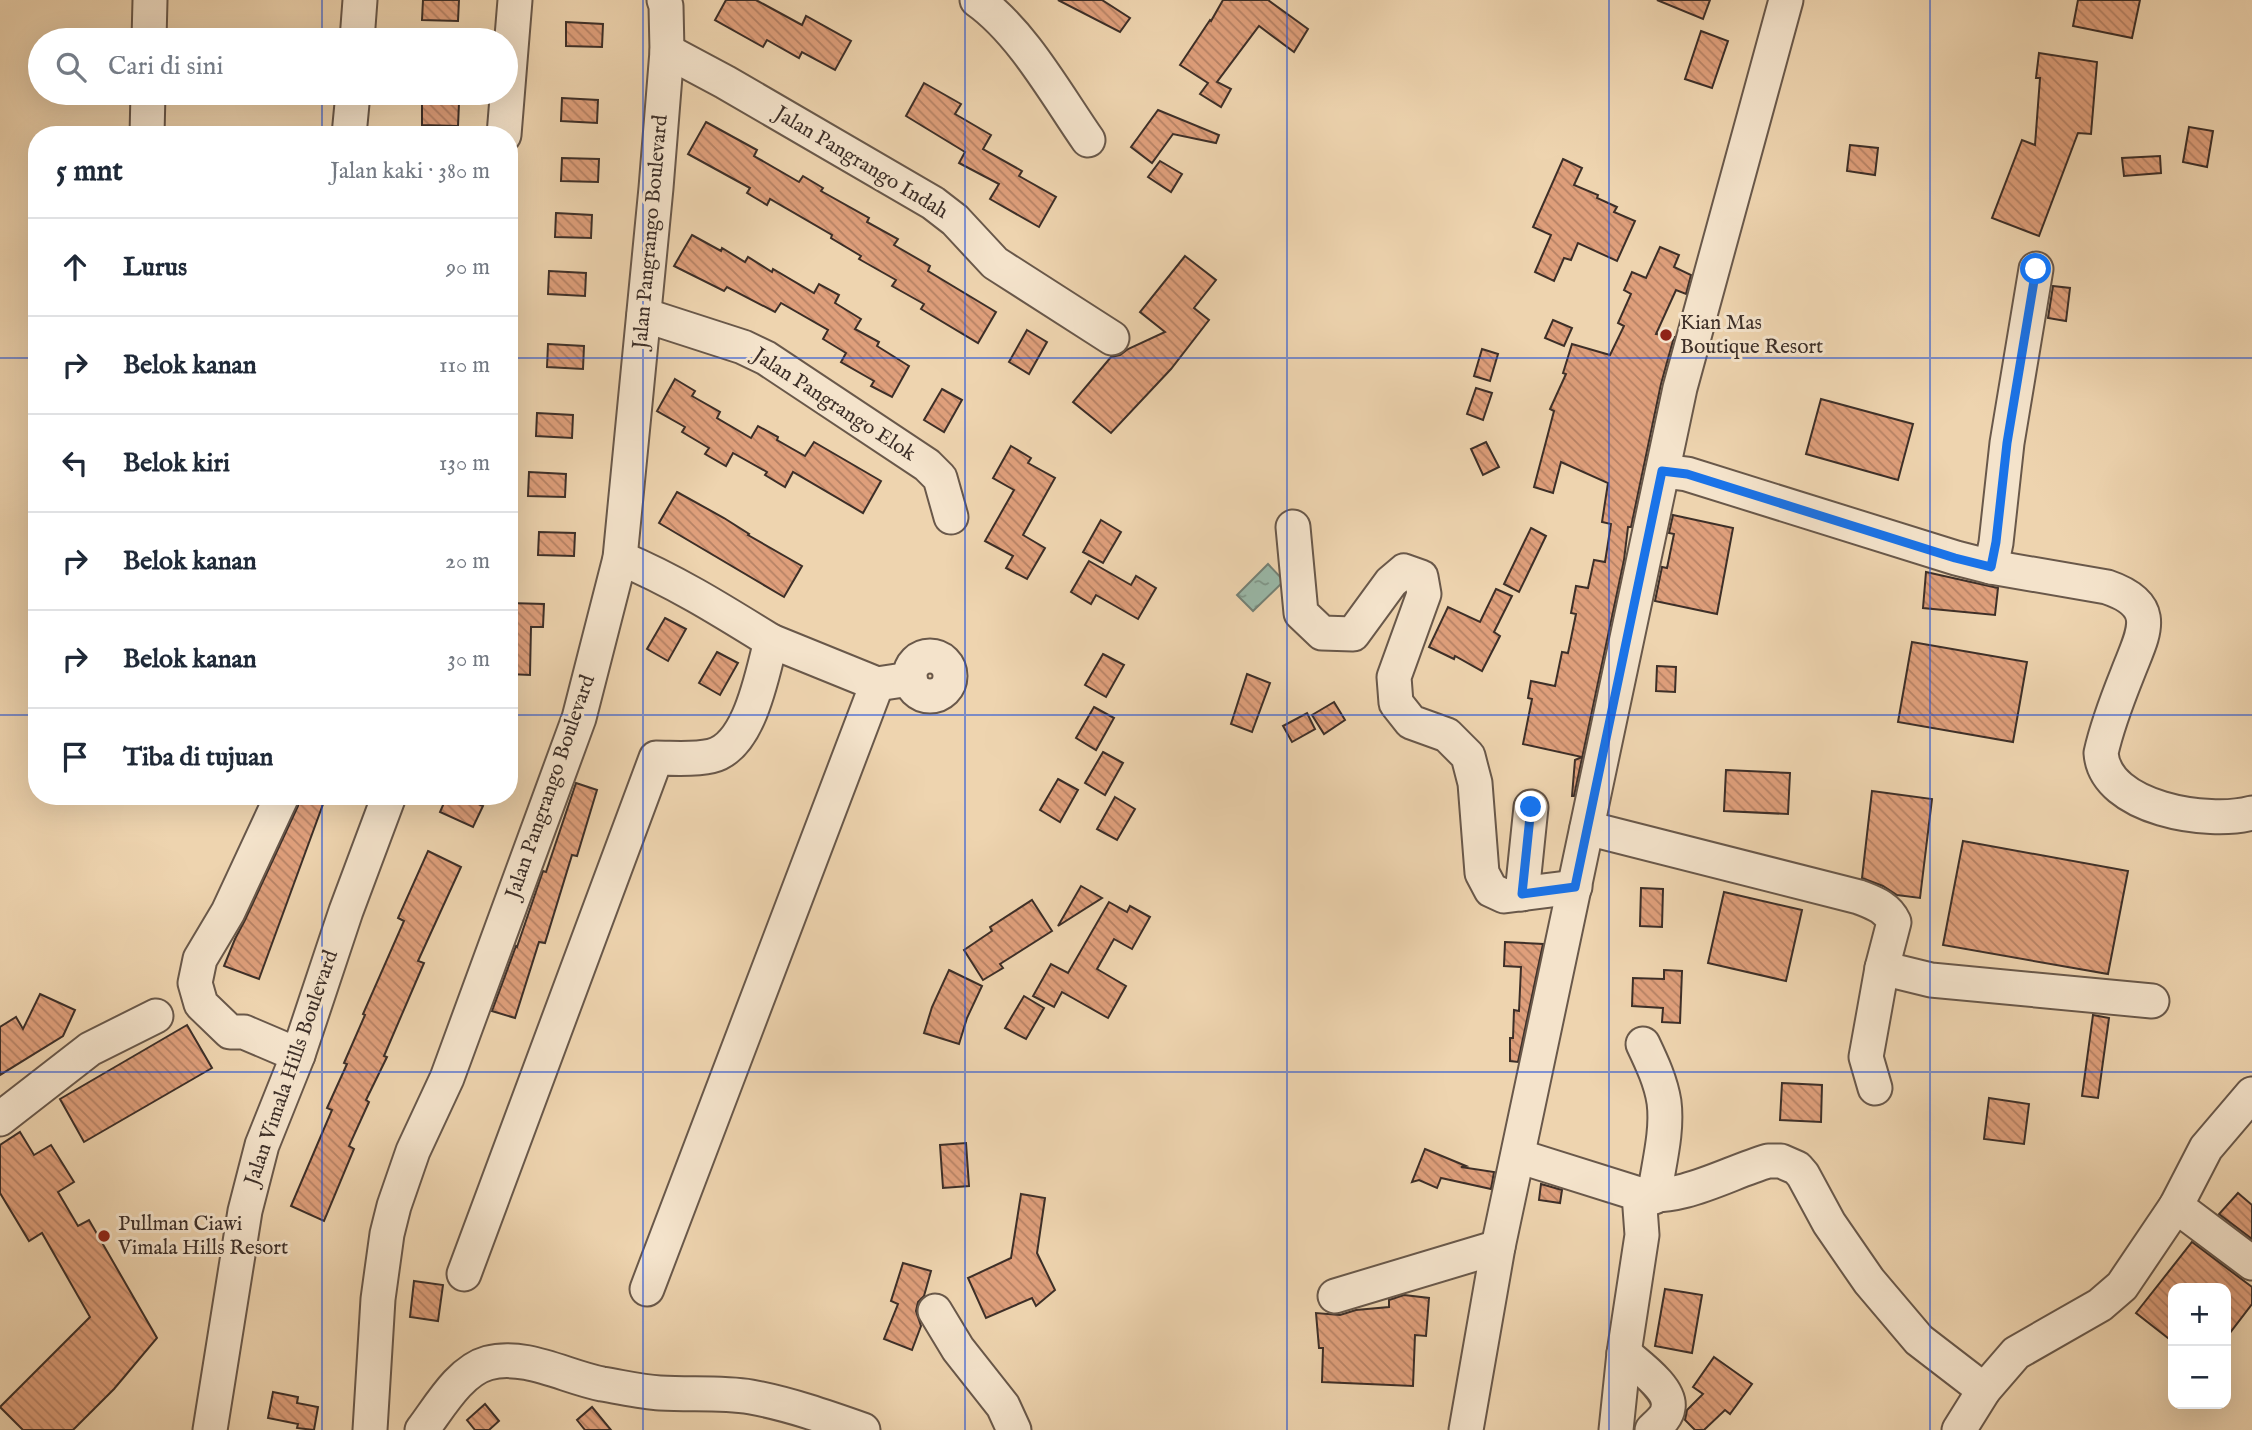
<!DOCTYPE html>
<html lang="id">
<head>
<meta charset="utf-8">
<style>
  :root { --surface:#fff; --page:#f2f2f3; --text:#1f2937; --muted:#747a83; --line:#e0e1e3 }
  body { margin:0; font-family:"IM FELL English",serif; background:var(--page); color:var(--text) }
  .controls { position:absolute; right:21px; bottom:21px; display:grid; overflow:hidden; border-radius:14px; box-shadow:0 7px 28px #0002 }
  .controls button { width:63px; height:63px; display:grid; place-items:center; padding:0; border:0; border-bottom:2px solid var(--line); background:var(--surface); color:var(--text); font:35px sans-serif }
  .stop { position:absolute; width:21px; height:21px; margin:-16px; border:5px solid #1a73e8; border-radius:50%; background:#fff }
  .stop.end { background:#1a73e8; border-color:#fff; box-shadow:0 2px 7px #0008 }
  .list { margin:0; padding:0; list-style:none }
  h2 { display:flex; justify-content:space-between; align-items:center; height:91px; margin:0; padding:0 28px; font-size:30px }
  h2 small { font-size:23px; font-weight:400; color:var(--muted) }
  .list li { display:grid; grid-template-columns:46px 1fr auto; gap:21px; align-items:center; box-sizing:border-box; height:98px; padding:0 28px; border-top:2px solid var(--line) }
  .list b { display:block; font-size:26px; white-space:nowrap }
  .list em { font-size:23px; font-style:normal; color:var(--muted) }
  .icon { flex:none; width:38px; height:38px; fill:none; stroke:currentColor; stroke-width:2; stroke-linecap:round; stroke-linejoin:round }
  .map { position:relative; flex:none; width:2252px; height:1430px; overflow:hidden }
  .search { position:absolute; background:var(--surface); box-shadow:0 7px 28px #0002; left:28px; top:28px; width:490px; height:77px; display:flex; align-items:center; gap:18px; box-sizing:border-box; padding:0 24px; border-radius:38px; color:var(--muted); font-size:26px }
  .panel { position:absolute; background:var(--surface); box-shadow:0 7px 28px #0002; left:28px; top:126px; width:490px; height:679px; border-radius:28px }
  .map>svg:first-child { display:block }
  .water { fill:url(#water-ripples); stroke:#748175; stroke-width:2 }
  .building { fill:url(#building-back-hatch); stroke:#3d2f28; stroke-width:2 }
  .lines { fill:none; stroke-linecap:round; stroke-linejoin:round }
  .minor-casing { stroke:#69584a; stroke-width:37 }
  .minor { stroke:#f4e3cb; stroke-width:33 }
  .route { stroke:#1a73e8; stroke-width:9 }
  .grid { fill:none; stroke:#1d4ed8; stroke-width:2; stroke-opacity:0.55 }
  .poi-dot { fill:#8f2418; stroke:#f4e3cb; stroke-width:2.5 }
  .labels { text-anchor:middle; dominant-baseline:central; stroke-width:6; stroke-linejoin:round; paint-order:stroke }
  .street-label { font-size:21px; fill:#3d2f28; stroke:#f4e3cb }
  .poi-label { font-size:21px; fill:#3d2f28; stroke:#f4e3cb; text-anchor:start }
</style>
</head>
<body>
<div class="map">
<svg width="2252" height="1430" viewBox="0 0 2252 1430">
  <defs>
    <pattern id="water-ripples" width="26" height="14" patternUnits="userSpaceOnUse" patternTransform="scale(1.75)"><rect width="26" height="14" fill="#99b8a8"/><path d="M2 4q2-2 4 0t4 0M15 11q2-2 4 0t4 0" fill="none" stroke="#7e9689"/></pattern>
    <pattern id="building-back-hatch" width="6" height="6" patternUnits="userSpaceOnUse" patternTransform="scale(1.75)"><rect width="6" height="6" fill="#df9f7b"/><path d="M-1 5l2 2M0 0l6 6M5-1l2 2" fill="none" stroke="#b68265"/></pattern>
  </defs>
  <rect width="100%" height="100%" fill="#eed4af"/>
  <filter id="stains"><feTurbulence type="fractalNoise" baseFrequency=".00286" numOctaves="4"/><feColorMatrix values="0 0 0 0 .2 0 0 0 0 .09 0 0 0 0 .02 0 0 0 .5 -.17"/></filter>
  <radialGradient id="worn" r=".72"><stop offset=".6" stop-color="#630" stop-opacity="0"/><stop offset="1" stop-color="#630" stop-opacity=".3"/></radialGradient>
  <!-- water -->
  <polygon class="water" points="1268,564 1284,581 1253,611 1237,595"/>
  <!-- building -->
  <g class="building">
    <polygon points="423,0 459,0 458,21 422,20"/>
    <polygon points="726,0 756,0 802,25 806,16 851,41 835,70 802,52 799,58 767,40 763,47 715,20"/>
    <polygon points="1058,0 1102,0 1130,18 1120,32"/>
    <polygon points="1223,0 1268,0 1308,29 1294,52 1259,26 1217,82 1231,89 1221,107 1200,94 1208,83 1180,65 1210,20 1211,21"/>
    <polygon points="1657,0 1710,0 1703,19"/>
    <polygon points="2078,0 2140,0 2132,38 2073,26"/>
    <polygon points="566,22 603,24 602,47 566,46"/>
    <polygon points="1701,31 1728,41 1712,88 1685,79"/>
    <polygon points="2039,53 2097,62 2091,134 2078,133 2039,236 1992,218 2022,140 2035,145 2040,78 2036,78"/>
    <polygon points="924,83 961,104 955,114 991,135 983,149 1022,171 1019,176 1056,197 1039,227 990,199 999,184 959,163 965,152 906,116"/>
    <polygon points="562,98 598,100 597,123 561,121"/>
    <polygon points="422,102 459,103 458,126 422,125"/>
    <polygon points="1158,110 1219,135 1216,143 1173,134 1152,163 1131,147"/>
    <polygon points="706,122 757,150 754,156 799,182 803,176 823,188 821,191 869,218 867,222 898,239 894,245 930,266 928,271 996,312 978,343 921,309 924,304 892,286 896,280 859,259 861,256 831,238 832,235 770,199 767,205 747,193 750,188 688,154"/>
    <polygon points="2189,127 2213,131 2207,167 2183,162"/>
    <polygon points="1850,145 1878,148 1875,175 1847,171"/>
    <polygon points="2160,156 2161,173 2124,176 2122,158"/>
    <polygon points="562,158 599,159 598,182 561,181"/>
    <polygon points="1563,159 1582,168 1574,185 1598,195 1597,198 1617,207 1614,212 1635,221 1617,261 1578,243 1571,260 1564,258 1554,281 1535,272 1551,235 1533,227"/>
    <polygon points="1160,161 1182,174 1171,192 1148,177"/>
    <polygon points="556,213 592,215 591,238 555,237"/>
    <polygon points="692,235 721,251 722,248 745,262 748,257 772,272 773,269 814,293 819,284 839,295 835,303 861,319 855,329 879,342 877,346 909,366 892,397 871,386 874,381 841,362 846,353 823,339 828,330 781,303 775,312 727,287 724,291 674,266"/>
    <polygon points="1660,247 1679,255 1674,267 1691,275 1686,294 1676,290 1656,334 1674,337 1661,384 1631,527 1628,527 1624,560 1574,796 1572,796 1575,760 1582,757 1523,744 1532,699 1528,698 1531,681 1555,686 1562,652 1568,653 1576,614 1571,613 1576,586 1588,588 1594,560 1605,562 1611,524 1602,522 1608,483 1561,462 1553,493 1534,487 1554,411 1550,409 1566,374 1563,373 1572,344 1610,355 1624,326 1618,323 1631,294 1624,290 1632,272 1646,278"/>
    <polygon points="1185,256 1216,280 1194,308 1209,320 1171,369 1111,433 1073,402 1111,357 1120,355 1128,349 1165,332 1140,312"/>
    <polygon points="549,271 586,273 585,296 548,294"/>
    <polygon points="2053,286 2070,288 2066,321 2048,318"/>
    <polygon points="1553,320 1572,328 1564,346 1545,338"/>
    <polygon points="1027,330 1047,342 1029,374 1009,362"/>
    <polygon points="548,344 584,346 583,369 547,367"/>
    <polygon points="1482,349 1498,354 1490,381 1474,376"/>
    <polygon points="675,379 695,391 692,396 720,412 717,418 751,438 758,426 778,437 777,440 805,456 814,442 881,481 863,513 793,472 785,487 765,475 767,472 733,453 726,466 705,454 709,448 682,432 685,427 657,411"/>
    <polygon points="1476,388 1492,393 1483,420 1467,414"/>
    <polygon points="942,389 962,400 944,432 924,420"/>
    <polygon points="1821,399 1913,424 1898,480 1806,454"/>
    <polygon points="537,413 573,415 572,438 536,436"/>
    <polygon points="1486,442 1499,467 1483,475 1471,449"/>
    <polygon points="1011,446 1031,458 1028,463 1055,478 1023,535 1045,548 1027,579 1006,568 1013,556 985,541 1014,490 993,478"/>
    <polygon points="529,472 566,474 565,497 528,496"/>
    <polygon points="677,492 724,518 749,534 748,535 802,566 784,597 659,523"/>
    <polygon points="1673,515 1733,528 1717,614 1655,601 1662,567 1667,568 1674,534 1669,533"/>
    <polygon points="1101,520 1121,532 1103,563 1083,552"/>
    <polygon points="1531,528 1546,536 1519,592 1504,584"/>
    <polygon points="539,532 575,533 574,556 538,555"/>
    <polygon points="1089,561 1131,585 1136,576 1156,588 1138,619 1096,595 1091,604 1071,592"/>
    <polygon points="1926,572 1998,588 1995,615 1923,608"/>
    <polygon points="1496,589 1512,596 1494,632 1500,636 1482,671 1455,656 1454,659 1429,647 1448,607 1480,622"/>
    <polygon points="509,603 544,604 543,627 531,627 530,675 509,674"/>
    <polygon points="665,618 686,629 668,661 647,649"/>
    <polygon points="1912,642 2027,662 2013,742 1898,722"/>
    <polygon points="717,652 738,663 720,695 699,683"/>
    <polygon points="1103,654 1124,665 1106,697 1085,685"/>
    <polygon points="1657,666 1676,667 1675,692 1656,691"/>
    <polygon points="1247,674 1270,683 1252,732 1231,724"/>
    <polygon points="1334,702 1345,720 1324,734 1312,715"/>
    <polygon points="1094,707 1114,718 1096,750 1076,738"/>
    <polygon points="1307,713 1315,729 1292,742 1283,726"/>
    <polygon points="1103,752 1123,763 1105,795 1085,783"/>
    <polygon points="1726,770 1790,773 1788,814 1724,811"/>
    <polygon points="1058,779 1078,790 1060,822 1040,810"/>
    <polygon points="576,783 597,790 577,856 572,855 545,943 539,942 515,1018 492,1011 516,946 517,947 543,871 546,872"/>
    <polygon points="1872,791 1932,799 1920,898 1897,895 1883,886 1862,878"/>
    <polygon points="300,796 326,796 259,979 224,966 235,939 245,920 298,806"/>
    <polygon points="447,796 461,796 483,806 473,827 440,812"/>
    <polygon points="1115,797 1135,809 1117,840 1097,829"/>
    <polygon points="1963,841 2128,871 2108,974 1943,945"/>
    <polygon points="428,851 461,867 418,961 424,963 384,1056 387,1057 366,1100 369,1102 349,1146 354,1149 324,1221 291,1206 332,1110 327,1108 347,1064 344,1063 365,1015 363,1014 404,921 398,918"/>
    <polygon points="1081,886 1102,898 1058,926"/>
    <polygon points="1641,888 1663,889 1662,927 1640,926"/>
    <polygon points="1724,892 1802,910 1786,981 1708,963"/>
    <polygon points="1032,900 1052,931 1000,964 1003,968 983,980 964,950 992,931 990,927"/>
    <polygon points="1109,902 1127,912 1130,906 1150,917 1132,949 1114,939 1097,969 1126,986 1108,1018 1062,992 1054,1007 1033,996 1051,964 1068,973"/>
    <polygon points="1505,942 1543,944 1518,1062 1510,1061 1510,1038 1513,1038 1514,1010 1519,1011 1521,967 1504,966"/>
    <polygon points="949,970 982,986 967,1018 959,1044 924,1033 932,1007"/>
    <polygon points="1664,970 1682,971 1680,1023 1662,1022 1663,1008 1632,1006 1633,978 1664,979"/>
    <polygon points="40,994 75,1010 63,1036 0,1075 0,1027 16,1017 23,1029"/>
    <polygon points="1024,996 1044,1008 1026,1039 1005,1028"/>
    <polygon points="2093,1015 2109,1018 2098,1098 2082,1096"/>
    <polygon points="187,1025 212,1068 84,1142 60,1099"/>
    <polygon points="1782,1083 1822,1085 1821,1122 1780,1120"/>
    <polygon points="1989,1098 2029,1104 2024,1144 1984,1139"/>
    <polygon points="20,1132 34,1155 51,1145 74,1182 58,1192 78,1226 89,1220 157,1338 114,1389 73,1430 23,1430 0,1407 90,1317 42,1233 29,1241 0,1193 0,1145"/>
    <polygon points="966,1143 969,1186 943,1188 940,1145"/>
    <polygon points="1425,1149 1466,1166 1461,1167 1494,1172 1491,1189 1441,1178 1437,1188 1419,1180 1412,1182"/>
    <polygon points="1541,1184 1562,1190 1560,1203 1539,1200"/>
    <polygon points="2238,1193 2252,1205 2252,1239 2219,1214"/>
    <polygon points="1021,1194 1045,1198 1037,1253 1055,1290 1036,1306 1032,1298 986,1318 968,1278 1011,1258"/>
    <polygon points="2192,1242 2252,1287 2252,1304 2226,1338 2226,1288 2173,1288 2173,1342 2136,1313"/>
    <polygon points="903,1263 931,1271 924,1296 918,1302 916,1311 921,1326 912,1350 884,1339 898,1304 891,1301"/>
    <polygon points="414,1281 443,1285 438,1321 410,1317"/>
    <polygon points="1665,1289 1702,1295 1692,1353 1655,1346"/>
    <polygon points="1404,1295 1429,1298 1426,1336 1415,1335 1413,1386 1322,1382 1323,1348 1319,1348 1316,1313 1340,1315 1356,1310 1389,1307 1389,1300"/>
    <polygon points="1714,1357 1752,1384 1730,1414 1725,1410 1704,1430 1695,1430 1685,1420 1687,1410 1703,1394 1693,1387"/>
    <polygon points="273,1392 298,1397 297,1403 318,1407 314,1430 297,1428 298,1424 268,1418"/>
    <polygon points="485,1404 499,1421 489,1430 475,1430 467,1420"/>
    <polygon points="592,1407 611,1430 585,1430 577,1420"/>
  </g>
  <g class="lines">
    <!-- minor casing -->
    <g class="minor-casing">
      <g id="minor">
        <path d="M977,0C1022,32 1056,94 1088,140"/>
        <polyline points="149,40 150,0"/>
        <polyline points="357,40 360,0"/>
        <polyline points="667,51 725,82 933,203 955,220 995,263 1112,338"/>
        <polyline points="147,135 148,93"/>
        <polyline points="349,135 353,93"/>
        <polyline points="504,135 515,0"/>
        <polyline points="644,315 743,347 766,358 927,465 940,478 951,517"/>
        <polyline points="1663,471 1687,474 1956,558 1991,567 1996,543 2007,443 2036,269"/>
        <polyline points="1293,527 1301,613 1322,633 1353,634 1391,582 1404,571 1421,577 1424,594 1394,677 1396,703 1411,722 1447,735 1468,756 1475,783 1482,873 1491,890 1504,896 1575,887"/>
        <path d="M620,558C673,580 721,610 771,641"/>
        <path d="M1991,567L2107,587C2163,606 2142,635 2127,675C2117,700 2107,726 2101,753C2105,809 2209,825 2252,813"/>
        <circle cx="930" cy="676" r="20"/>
        <polyline points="281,798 228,912 200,959 195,983 201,1004 230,1032 244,1032 298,1055"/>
        <path d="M1587,828L1859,897C1874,903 1887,907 1894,922L1882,968L1931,980L2152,1001"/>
        <polyline points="1522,894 1531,807"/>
        <path d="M1643,1044C1652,1063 1661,1082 1664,1102C1668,1132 1658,1167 1654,1197"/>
        <polyline points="1875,1088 1866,1057 1882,968"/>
        <polyline points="0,1119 90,1049 156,1016"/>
        <polyline points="1518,1156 1639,1194 1642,1235 1624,1353 1616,1430"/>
        <path d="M1639,1194C1682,1201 1727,1173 1768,1161H1781L1797,1168L1803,1175L1829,1223L1869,1281L1919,1340L1984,1390"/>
        <polyline points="2176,1206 2252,1263"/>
        <path d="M464,1274L656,758C673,758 694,760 711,756C750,747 762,674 771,641L877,684L910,679"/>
        <polyline points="647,1289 877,684"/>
        <polyline points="1335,1296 1498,1247"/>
        <polyline points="935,1311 958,1349 1003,1406 1014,1430"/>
        <path d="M1624,1353C1636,1364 1672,1389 1668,1408C1667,1417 1658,1424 1652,1430"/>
        <polyline points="210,1430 245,1211 262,1145 298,1055 346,911 389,796"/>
        <polyline points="370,1430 378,1299 387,1234 394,1206 413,1151 447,1078 579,718 620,558 656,188 667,51 666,6 664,0"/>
        <path d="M422,1430C439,1408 459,1371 488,1363C525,1353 566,1377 602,1384C621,1387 641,1392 660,1393C690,1395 721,1392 751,1397C789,1404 826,1417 863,1430"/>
        <polyline points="1466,1430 1498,1247 1680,388 1786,0"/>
        <polyline points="1959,1430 1984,1390 2016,1353 2100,1305 2122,1286 2176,1206 2206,1148 2252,1094"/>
      </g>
    </g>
    <!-- minor -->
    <use href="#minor" class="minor"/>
  </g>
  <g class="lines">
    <!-- route -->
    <polyline class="route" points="1531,807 1522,894 1575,887 1662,471 1687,474 1955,558 1991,567 1996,542 2007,443 2036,269"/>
  </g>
  <!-- grid -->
  <path class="grid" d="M322,0V40M643,0V1430M965,0V1430M1287,0V1430M1609,0V1430M1930,0V1430M322,93V135M0,358H37M509,358H2252M0,715H37M509,715H2252M322,796V1430M0,1072H2252"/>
  <!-- markers -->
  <g class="poi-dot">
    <circle cx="1666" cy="335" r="7"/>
    <circle cx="104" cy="1236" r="7"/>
  </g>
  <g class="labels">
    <!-- street labels -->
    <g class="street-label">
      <text transform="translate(861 163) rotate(31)">Jalan Pangrango Indah</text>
      <text transform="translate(651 232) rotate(-85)">Jalan Pangrango Boulevard</text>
      <text transform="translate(834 405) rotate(33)">Jalan Pangrango Elok</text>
      <text transform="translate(551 787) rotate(-71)">Jalan Pangrango Boulevard</text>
      <text transform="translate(292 1068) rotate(-71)">Jalan Vimala Hills Boulevard</text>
    </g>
    <!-- poi labels -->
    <g class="poi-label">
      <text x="1680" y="323">Kian Mas<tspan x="1680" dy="24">Boutique Resort</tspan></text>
      <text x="118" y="1224">Pullman Ciawi<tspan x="118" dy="24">Vimala Hills Resort</tspan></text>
    </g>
  </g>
  <rect width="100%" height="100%" filter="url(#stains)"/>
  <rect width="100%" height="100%" fill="url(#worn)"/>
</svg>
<div class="controls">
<button>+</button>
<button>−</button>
</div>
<div class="stop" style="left:2036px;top:269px"></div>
<div class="stop end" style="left:1531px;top:807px"></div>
<div class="search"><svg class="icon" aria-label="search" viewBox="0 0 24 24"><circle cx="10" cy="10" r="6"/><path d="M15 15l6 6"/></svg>Cari di sini</div>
<section class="panel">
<h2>5 mnt<small>Jalan kaki · 380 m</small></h2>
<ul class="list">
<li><svg class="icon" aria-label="ahead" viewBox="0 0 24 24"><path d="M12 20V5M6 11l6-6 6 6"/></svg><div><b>Lurus</b></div><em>90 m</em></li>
<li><svg class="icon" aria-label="right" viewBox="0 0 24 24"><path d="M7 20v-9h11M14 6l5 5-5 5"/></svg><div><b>Belok kanan</b></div><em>110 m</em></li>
<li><svg class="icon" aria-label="left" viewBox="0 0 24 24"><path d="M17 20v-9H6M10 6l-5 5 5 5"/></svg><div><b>Belok kiri</b></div><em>130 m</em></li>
<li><svg class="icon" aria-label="right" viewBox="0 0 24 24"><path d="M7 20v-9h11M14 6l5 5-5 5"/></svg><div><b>Belok kanan</b></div><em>20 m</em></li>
<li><svg class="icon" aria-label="right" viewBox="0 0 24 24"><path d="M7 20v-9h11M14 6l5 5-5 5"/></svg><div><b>Belok kanan</b></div><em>30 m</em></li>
<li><svg class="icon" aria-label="arrive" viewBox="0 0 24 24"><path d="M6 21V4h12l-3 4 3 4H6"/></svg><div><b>Tiba di tujuan</b></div></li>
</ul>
</section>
</div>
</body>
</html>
